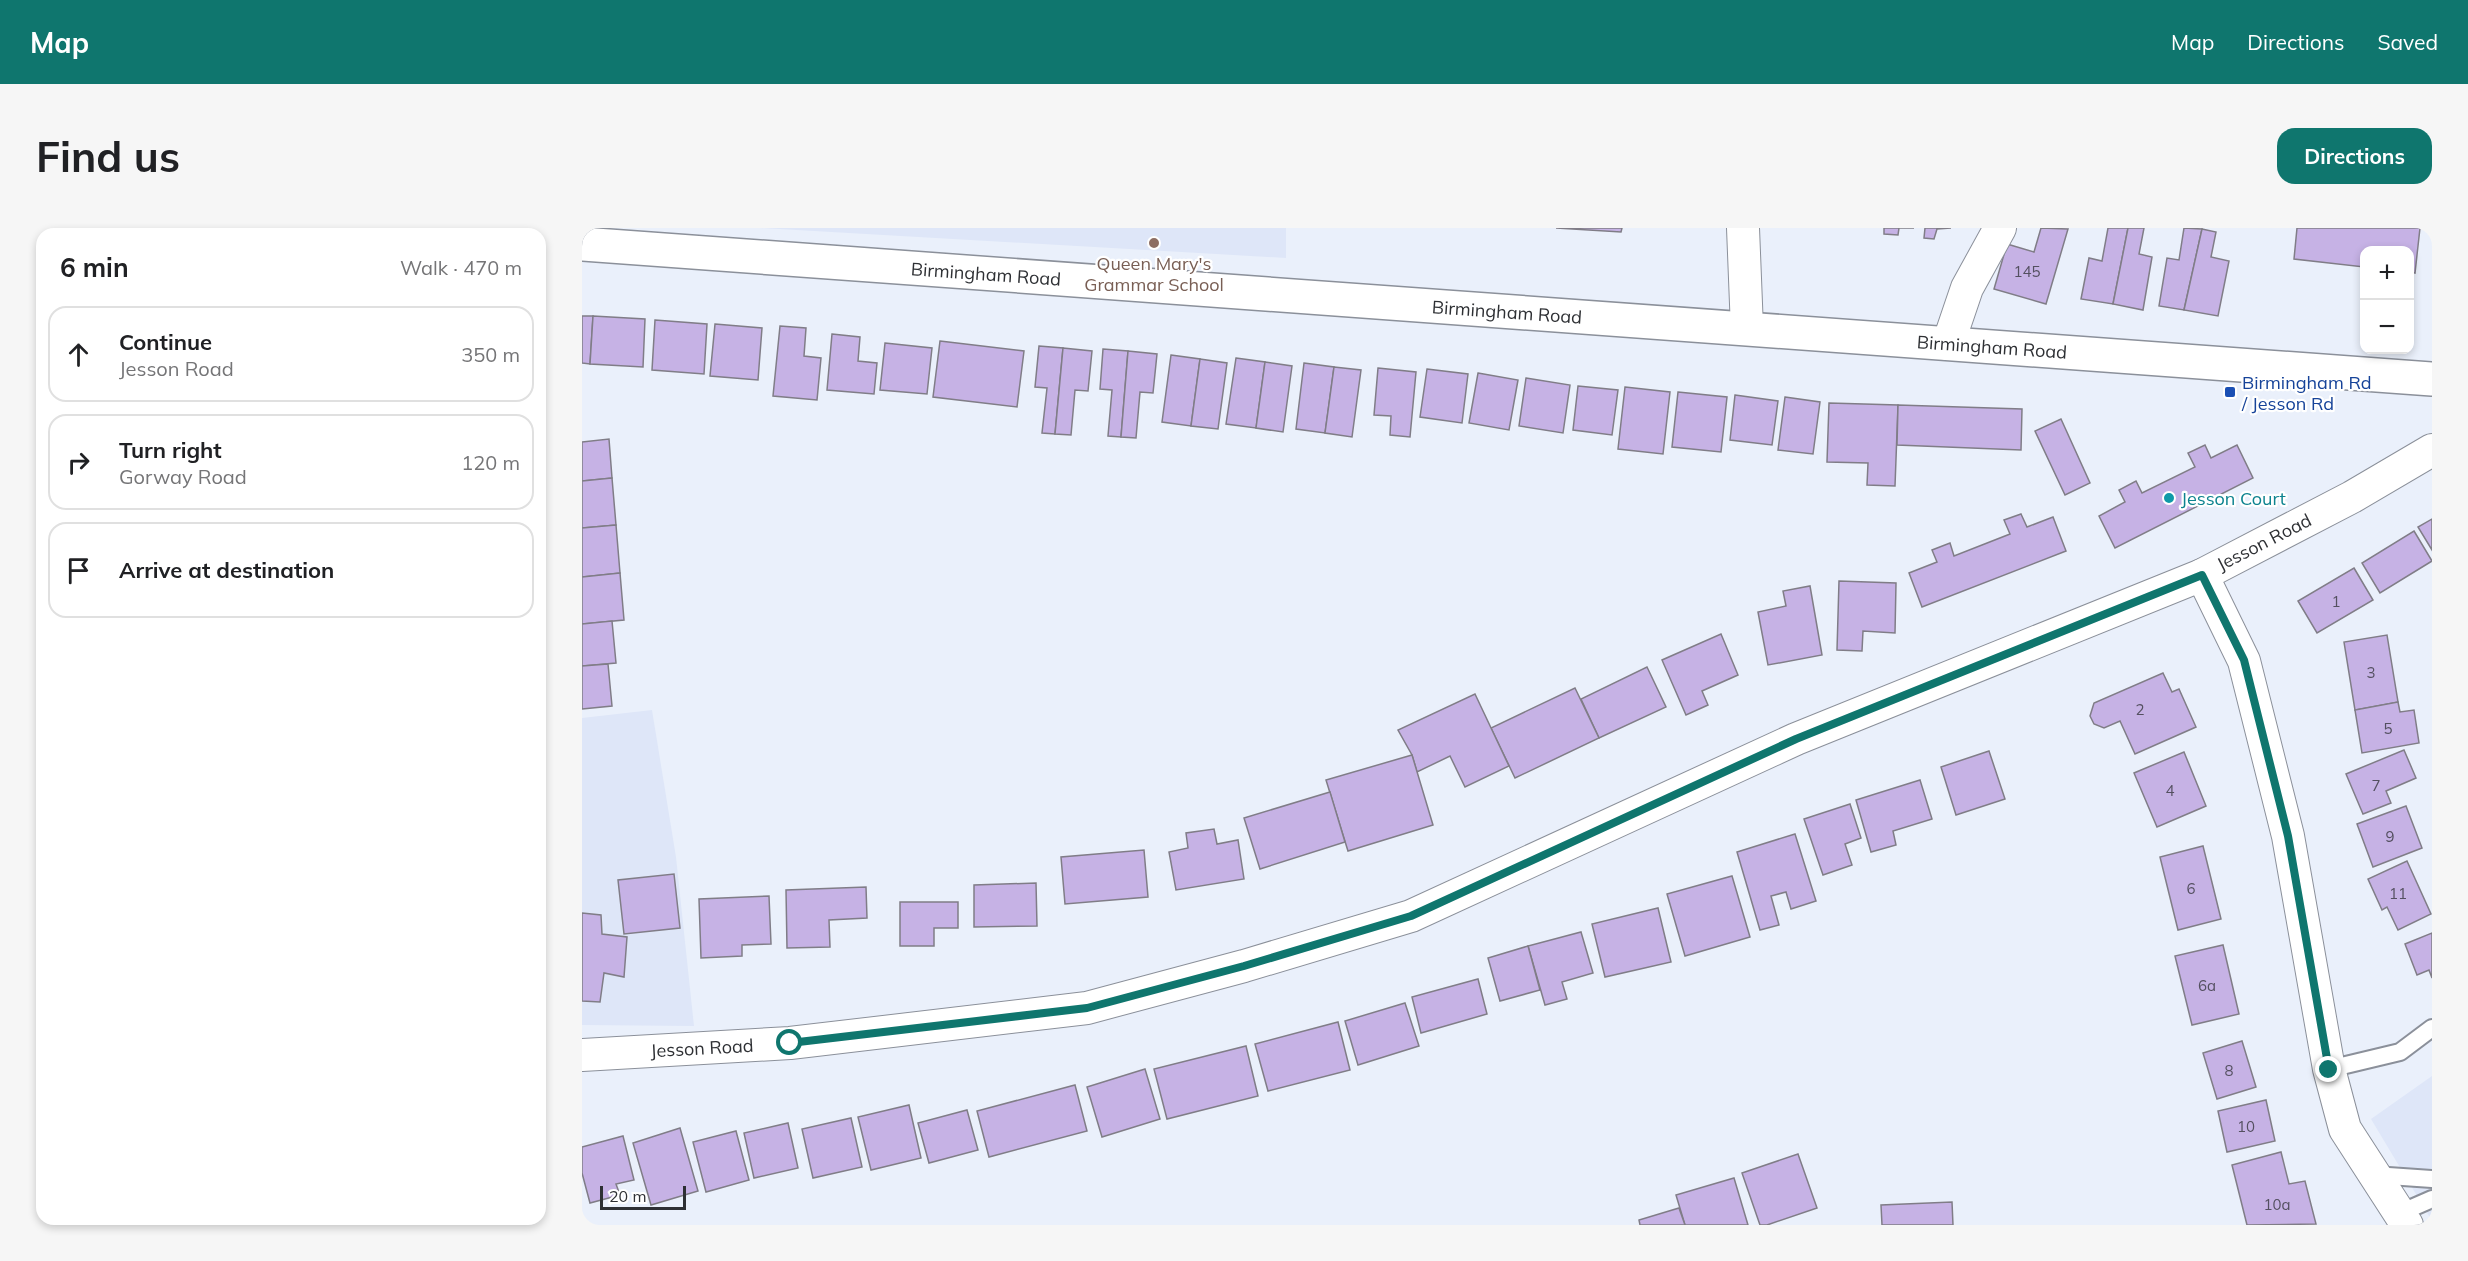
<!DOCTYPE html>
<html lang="en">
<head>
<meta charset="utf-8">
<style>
  :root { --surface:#fff; --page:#f6f6f6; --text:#202124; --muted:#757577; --line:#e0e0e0; --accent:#0f766e }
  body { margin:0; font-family:Mulish,sans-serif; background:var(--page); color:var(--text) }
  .controls { position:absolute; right:18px; top:18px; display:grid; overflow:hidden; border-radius:12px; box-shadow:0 3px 9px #0003 }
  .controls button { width:54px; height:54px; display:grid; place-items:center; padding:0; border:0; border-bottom:2px solid var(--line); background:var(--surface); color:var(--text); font:30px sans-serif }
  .scale { position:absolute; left:18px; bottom:15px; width:86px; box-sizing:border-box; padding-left:6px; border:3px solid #2e3034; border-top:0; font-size:16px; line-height:21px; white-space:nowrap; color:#2e3034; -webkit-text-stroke:4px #fff; paint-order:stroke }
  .stop { position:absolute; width:18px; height:18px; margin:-14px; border:4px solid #0f766e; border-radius:50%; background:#fff }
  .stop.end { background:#0f766e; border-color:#fff; box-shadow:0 2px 6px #0008 }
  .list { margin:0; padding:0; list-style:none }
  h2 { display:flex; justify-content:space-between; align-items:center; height:78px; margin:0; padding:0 24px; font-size:26px }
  h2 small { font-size:20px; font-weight:400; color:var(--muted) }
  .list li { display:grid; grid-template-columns:39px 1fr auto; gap:18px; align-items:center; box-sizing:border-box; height:96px; margin:0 12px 12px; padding:0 12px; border:2px solid var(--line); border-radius:18px }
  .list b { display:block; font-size:22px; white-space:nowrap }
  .list p { margin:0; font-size:20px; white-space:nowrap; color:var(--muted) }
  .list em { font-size:20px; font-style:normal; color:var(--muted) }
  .icon { flex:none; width:33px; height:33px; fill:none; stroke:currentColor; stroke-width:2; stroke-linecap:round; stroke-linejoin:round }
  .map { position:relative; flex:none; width:1850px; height:997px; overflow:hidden; border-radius:18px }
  header { display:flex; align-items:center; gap:36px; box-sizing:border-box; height:84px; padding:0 30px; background:var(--accent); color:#fff }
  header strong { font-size:28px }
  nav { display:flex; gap:33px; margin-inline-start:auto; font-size:21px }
  .intro { display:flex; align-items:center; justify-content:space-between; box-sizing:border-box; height:144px; padding:0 36px }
  h1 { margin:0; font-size:42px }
  .button { padding:15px 27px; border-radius:18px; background:var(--accent); color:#fff; font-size:21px; font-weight:700 }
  main { display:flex; gap:36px; padding:0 36px }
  aside { flex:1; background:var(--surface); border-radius:18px; box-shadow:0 3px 9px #0003 }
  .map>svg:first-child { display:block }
  .built { fill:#dee6f8 }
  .building { fill:#c6b2e5; stroke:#807d87; stroke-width:1.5 }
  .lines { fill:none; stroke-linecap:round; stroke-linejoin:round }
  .lane-casing { stroke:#8b909a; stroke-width:20 }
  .street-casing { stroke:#8b909a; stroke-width:34 }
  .secondary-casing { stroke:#8b909a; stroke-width:36 }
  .lane { stroke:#fff; stroke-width:16 }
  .street { stroke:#fff; stroke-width:32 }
  .secondary { stroke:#fff; stroke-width:33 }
  .route { stroke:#0f766e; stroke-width:8 }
  .education-dot { fill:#8d6e63; stroke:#fff; stroke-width:2 }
  .transit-dot { fill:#1a4fb4; stroke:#fff; stroke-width:2 }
  .culture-dot { fill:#0f9aa8; stroke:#fff; stroke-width:2 }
  .labels { text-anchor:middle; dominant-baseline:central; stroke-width:4.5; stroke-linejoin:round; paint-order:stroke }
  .number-label { font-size:15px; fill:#545060 }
  .education-label { font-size:18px; fill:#785e54; stroke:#fff }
  .street-label { font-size:18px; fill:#2e3034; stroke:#fff }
  .transit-label { font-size:18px; fill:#164399; stroke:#fff; text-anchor:start }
  .culture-label { font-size:18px; fill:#0d838f; stroke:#fff; text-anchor:start }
</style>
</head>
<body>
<header>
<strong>Map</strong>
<nav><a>Map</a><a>Directions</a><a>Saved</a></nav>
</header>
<div class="intro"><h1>Find us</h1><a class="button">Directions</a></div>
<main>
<aside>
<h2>6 min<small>Walk · 470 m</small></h2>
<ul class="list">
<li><svg class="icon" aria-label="ahead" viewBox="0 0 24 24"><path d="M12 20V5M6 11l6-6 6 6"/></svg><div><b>Continue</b><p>Jesson Road</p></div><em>350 m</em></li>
<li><svg class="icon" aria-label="right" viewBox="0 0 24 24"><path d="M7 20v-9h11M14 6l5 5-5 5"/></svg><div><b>Turn right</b><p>Gorway Road</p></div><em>120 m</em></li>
<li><svg class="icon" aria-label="arrive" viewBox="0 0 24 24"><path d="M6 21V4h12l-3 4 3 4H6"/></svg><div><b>Arrive at destination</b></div></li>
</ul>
</aside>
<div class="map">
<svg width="1850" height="997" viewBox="0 0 1850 997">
  <rect width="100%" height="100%" fill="#eaf0fb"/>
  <!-- built -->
  <g class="built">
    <polygon points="178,0 704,0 704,30"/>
    <polygon points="70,482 94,629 112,798 0,797 0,490"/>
    <polygon points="1850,848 1850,993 1789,891"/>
  </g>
  <!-- building -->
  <g class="building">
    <polygon points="974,0 1040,0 1039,4"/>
    <polygon points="1302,0 1332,0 1317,0 1316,7 1302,6"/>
    <polygon points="1343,0 1369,0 1355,1 1352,11 1342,10"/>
    <polygon points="1459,0 1486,1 1464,76 1412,61 1425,16 1452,24"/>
    <polygon points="1526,0 1546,0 1531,76 1499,71 1507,30 1520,33"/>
    <polygon points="1546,0 1562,0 1557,26 1570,29 1561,82 1531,76"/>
    <polygon points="1602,0 1620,1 1602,82 1577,78 1585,30 1597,32"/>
    <polygon points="1715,0 1838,0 1833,45 1828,44 1828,22 1782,22 1782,39 1712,31"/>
    <polygon points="1620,1 1634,4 1629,29 1647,33 1636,88 1602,82"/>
    <polygon points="0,88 11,88 8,136 0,135"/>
    <polygon points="11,88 63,91 61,139 8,136"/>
    <polygon points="73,92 125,96 122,146 70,142"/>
    <polygon points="133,96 180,100 176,152 128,148"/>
    <polygon points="198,98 224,100 222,128 239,130 235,172 191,168"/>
    <polygon points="250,106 278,109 276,133 295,135 292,166 245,162"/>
    <polygon points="358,113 442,123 435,179 351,169"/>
    <polygon points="303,115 350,120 345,166 298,162"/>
    <polygon points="457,118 481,120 473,206 460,205 465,160 453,159"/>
    <polygon points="481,120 510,123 506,163 493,162 489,207 473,206"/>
    <polygon points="521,121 546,123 539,209 526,208 530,162 518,161"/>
    <polygon points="546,123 575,126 571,165 558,164 554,210 539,209"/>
    <polygon points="589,127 618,131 609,198 580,194"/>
    <polygon points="654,130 683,134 674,200 644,196"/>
    <polygon points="618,131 645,135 636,201 609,198"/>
    <polygon points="683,134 710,138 701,204 674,200"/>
    <polygon points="722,135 752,139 743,205 714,201"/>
    <polygon points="752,139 779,142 770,209 743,205"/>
    <polygon points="796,140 834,144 828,209 808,207 809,188 792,187"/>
    <polygon points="845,141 886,146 880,195 838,189"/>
    <polygon points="896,145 936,152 927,202 887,195"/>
    <polygon points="944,150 988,157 981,205 937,198"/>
    <polygon points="996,158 1036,162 1030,207 991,202"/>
    <polygon points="1043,159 1088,164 1081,226 1036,221"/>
    <polygon points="1096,164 1145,169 1139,224 1090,219"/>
    <polygon points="1153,167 1196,173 1190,217 1148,212"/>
    <polygon points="1203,169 1238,174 1231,226 1196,222"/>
    <polygon points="1247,175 1316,177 1313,258 1285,257 1286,235 1245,234"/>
    <polygon points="1316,177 1440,181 1439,222 1315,217"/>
    <polygon points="1479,191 1508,255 1483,267 1453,203"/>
    <polygon points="27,211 30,250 0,253 0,214"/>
    <polygon points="1623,217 1629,230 1655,217 1671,250 1533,320 1517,288 1543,274 1537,262 1554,253 1560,265 1613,239 1606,225"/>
    <polygon points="30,250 34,297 0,300 0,253"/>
    <polygon points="1439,286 1445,299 1471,289 1484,323 1340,379 1327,345 1355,334 1350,322 1368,315 1372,328 1428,306 1422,292"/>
    <polygon points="1850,291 1850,322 1836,299"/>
    <polygon points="34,297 38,345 0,349 0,300"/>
    <polygon points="1832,303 1850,333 1798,365 1780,335"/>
    <polygon points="1772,340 1791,372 1735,405 1716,373"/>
    <polygon points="38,345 42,392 0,396 0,349"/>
    <polygon points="1257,353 1314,355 1313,405 1281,403 1280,423 1255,422"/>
    <polygon points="1228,358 1240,427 1186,437 1176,384 1204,378 1201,363"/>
    <polygon points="30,393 34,435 0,438 0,396"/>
    <polygon points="1139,406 1156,447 1120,463 1126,477 1104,487 1080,432"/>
    <polygon points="1805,407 1816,474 1773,482 1762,414"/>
    <polygon points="26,436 30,478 0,481 0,438"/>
    <polygon points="1065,439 1084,479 1017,510 999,471"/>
    <polygon points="1581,445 1590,464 1597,461 1614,499 1553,526 1538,493 1522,500 1512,496 1508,488 1512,475"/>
    <polygon points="993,460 1017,510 933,550 909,500"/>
    <polygon points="893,466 927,538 883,559 868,528 835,544 830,527 816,502"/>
    <polygon points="1816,474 1818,484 1832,482 1837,515 1780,525 1773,482"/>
    <polygon points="1822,522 1834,550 1804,563 1809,575 1781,586 1764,546"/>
    <polygon points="1407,523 1423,571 1374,587 1359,539"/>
    <polygon points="1602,524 1624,578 1575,599 1552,545"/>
    <polygon points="830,527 851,597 766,623 744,552"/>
    <polygon points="1338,552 1350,591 1311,603 1314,617 1289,624 1274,572"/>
    <polygon points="748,564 763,614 678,641 662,590"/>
    <polygon points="1268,576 1279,610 1263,616 1270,637 1241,647 1222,591"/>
    <polygon points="1824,578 1840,620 1791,639 1775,596"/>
    <polygon points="632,601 635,616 656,612 662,651 594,662 587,624 606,620 604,605"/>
    <polygon points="1213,606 1234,673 1209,681 1204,664 1189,668 1197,697 1178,702 1155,624"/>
    <polygon points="1621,618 1639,691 1596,702 1578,629"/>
    <polygon points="562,622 566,669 483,676 479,629"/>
    <polygon points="1825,633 1849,686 1816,702 1805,679 1800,682 1786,651"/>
    <polygon points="92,646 98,700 42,706 36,652"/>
    <polygon points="1150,648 1168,709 1103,728 1085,666"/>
    <polygon points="454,655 455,698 392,699 392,657"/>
    <polygon points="284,659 285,690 247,692 248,719 205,720 204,662"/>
    <polygon points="187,668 189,716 160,717 160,728 119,730 117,671"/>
    <polygon points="318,674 376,674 376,700 352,700 352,718 318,718"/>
    <polygon points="1076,680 1089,734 1023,749 1010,696"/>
    <polygon points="0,685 19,687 20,706 45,709 42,749 22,745 18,774 0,773"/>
    <polygon points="999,704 1011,745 980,754 985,771 963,777 946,718"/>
    <polygon points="1850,705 1850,750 1847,742 1835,747 1823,716"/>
    <polygon points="1641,717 1657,786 1610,797 1593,728"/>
    <polygon points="946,718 958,762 918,773 906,730"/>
    <polygon points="896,751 905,786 839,805 830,769"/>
    <polygon points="823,775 837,818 776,837 763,793"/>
    <polygon points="756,794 768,842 686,863 673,816"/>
    <polygon points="1660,813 1674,859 1635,871 1621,825"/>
    <polygon points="664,818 676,868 585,891 572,841"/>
    <polygon points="563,841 578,891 520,909 505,859"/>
    <polygon points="493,857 505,903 407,929 395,883"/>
    <polygon points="1684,872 1693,913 1645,924 1636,883"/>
    <polygon points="327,877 339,930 289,942 276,889"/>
    <polygon points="385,882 396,922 347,935 336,895"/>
    <polygon points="269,890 280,939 231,950 220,901"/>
    <polygon points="206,895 216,940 172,950 162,905"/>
    <polygon points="98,900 116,963 69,977 51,915"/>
    <polygon points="154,903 167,952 124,964 111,914"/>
    <polygon points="41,908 52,952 34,956 38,967 8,975 0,945 0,919"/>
    <polygon points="1699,924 1707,956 1723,953 1734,996 1665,997 1650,937"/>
    <polygon points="1216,926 1235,980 1185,997 1178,997 1160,945"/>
    <polygon points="1152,950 1166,997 1103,997 1094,967"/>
    <polygon points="1370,974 1371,997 1300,997 1299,977"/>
    <polygon points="1097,980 1103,997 1058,997 1057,992"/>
  </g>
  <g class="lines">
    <!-- lane casing -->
    <g class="lane-casing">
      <g id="lane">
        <polyline points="1747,841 1818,824 1850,800"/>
        <polyline points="1792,947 1850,951"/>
        <polyline points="1818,985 1850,971"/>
      </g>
    </g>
    <!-- street casing -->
    <g class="street-casing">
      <g id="street">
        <polyline points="1161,0 1165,101"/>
        <polyline points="1366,116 1385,60 1418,0"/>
        <polyline points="1620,347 1662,433 1706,608 1747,841 1763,901 1825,997"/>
        <polyline points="0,827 208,815 505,780 662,738 829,688 1214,511 1620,347 1770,269 1850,222"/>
      </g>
    </g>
    <!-- secondary casing -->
    <g class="secondary-casing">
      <polyline id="secondary" points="0,16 1850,151"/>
    </g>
    <!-- lane -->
    <use href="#lane" class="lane"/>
    <!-- street -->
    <use href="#street" class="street"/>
    <!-- secondary -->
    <use href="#secondary" class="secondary"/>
  </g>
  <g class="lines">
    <!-- route -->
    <polyline class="route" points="208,815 505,780 662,738 829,688 1214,511 1620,347 1662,432 1706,608 1747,842"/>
  </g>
  <!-- markers -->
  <circle class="education-dot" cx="572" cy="15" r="6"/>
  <rect class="transit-dot" x="1642" y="158" width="12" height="12" rx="3"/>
  <circle class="culture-dot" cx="1587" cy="270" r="6"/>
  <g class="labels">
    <!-- number labels -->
    <g class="number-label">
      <text x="1445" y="43">145</text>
      <text x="1754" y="373">1</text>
      <text x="1789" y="444">3</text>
      <text x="1558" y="481">2</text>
      <text x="1806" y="500">5</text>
      <text x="1794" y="557">7</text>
      <text x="1588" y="562">4</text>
      <text x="1808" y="608">9</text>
      <text x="1609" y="660">6</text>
      <text x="1816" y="665">11</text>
      <text x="1625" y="757">6a</text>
      <text x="1647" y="842">8</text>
      <text x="1664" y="898">10</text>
      <text x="1695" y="976">10a</text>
    </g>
    <!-- education labels -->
    <g class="education-label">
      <text x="572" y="35">Queen Mary's<tspan x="572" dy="21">Grammar School</tspan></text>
    </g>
    <!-- street labels -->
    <g class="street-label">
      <text transform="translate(404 46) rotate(4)">Birmingham Road</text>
      <text transform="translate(925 84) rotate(4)">Birmingham Road</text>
      <text transform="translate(1410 119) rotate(4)">Birmingham Road</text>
      <text transform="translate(1682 314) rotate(-27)">Jesson Road</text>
      <text transform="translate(120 820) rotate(-3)">Jesson Road</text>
    </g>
    <!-- transit labels -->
    <g class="transit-label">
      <text x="1660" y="154">Birmingham Rd<tspan x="1660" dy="21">/ Jesson Rd</tspan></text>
    </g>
    <!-- culture labels -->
    <g class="culture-label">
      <text x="1599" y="270">Jesson Court</text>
    </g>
  </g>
</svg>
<div class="controls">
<button>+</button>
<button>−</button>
</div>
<div class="scale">20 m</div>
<div class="stop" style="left:208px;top:815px"></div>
<div class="stop end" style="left:1747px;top:842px"></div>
</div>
</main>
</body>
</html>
